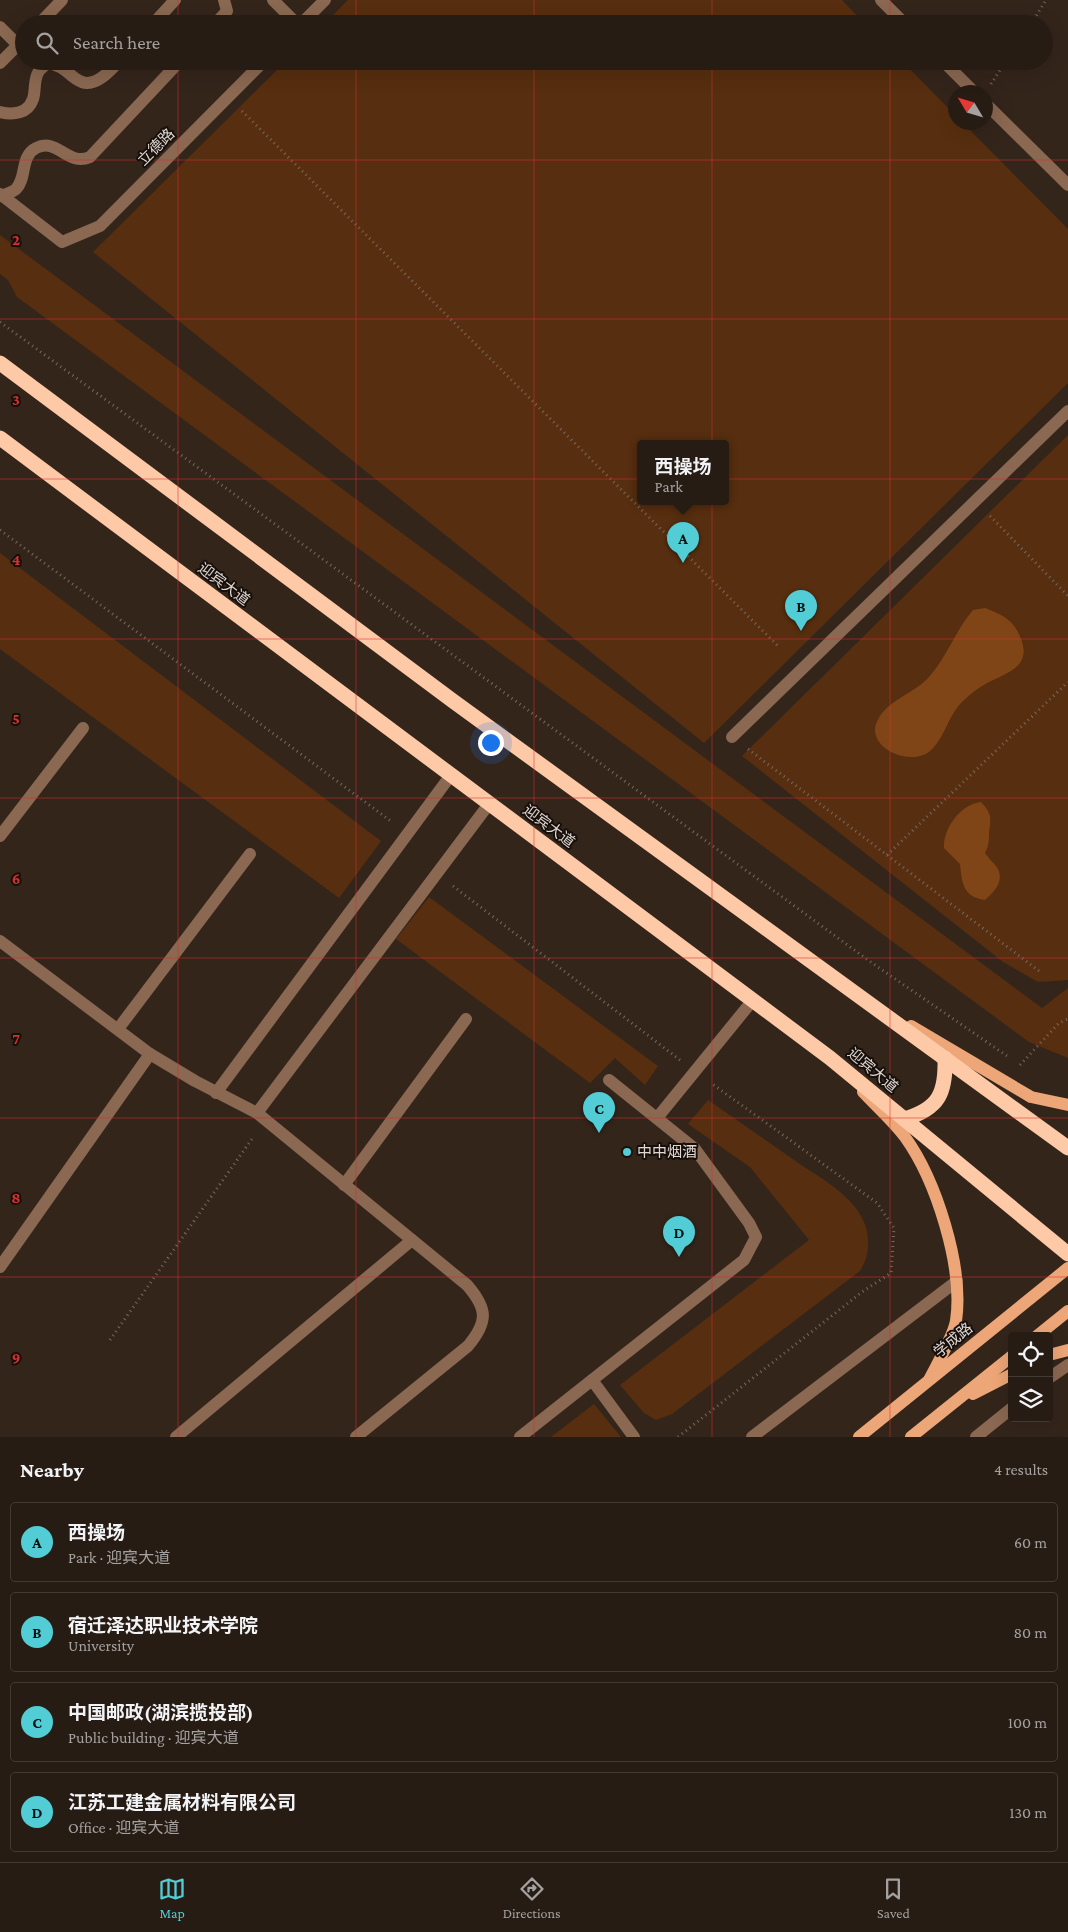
<!DOCTYPE html>
<html lang="en">
<head>
<meta charset="utf-8">
<style>
  :root { --surface:#271c14; --page:#2f251d; --text:#f1f3f6; --muted:#a4a1a0; --line:#433a34; --accent:#52ccd5 }
  body { margin:0; font-family:"Crimson Pro","Noto Sans SC",serif; background:var(--page); color:var(--text) }
  .controls { position:absolute; right:15px; bottom:15px; display:grid; overflow:hidden; border-radius:5px; box-shadow:0 5px 20px #0002 }
  .controls button { width:45px; height:45px; display:grid; place-items:center; padding:0; border:0; border-bottom:1px solid var(--line); background:var(--surface); color:var(--text); font:25px sans-serif }
  .compass { position:absolute; left:948px; top:85px; width:45px; height:45px; border-radius:50%; background:var(--surface); box-shadow:0 5px 20px #0002; rotate:308deg }
  .you { position:absolute; left:490px; top:742px; width:18px; height:18px; margin:-12px; border:4px solid #fff; border-radius:50%; background:#1a73e8; box-shadow:0 0 0 8px #1a73e833 }
  .badge { display:grid; place-items:center; width:32px; height:32px; border-radius:50%; background:var(--accent); color:#111; font-size:16px; font-weight:700 }
  .pin { position:absolute; translate:-50% -41px; filter:drop-shadow(0 1px 2px #0008) }
  .pin::after { content:''; position:absolute; top:26px; width:18px; height:15px; background:inherit; clip-path:polygon(0 0,100% 0,50% 100%) }
  .popup { position:absolute; left:637px; top:440px; width:92px; height:65px; box-sizing:border-box; display:grid; place-content:center; border-radius:5px; background:var(--surface); filter:drop-shadow(0 1px 4px #0005); font-size:16px; white-space:nowrap; color:var(--muted) }
  .popup b { font-size:19px; color:var(--text) }
  .popup::after { content:''; position:absolute; left:50%; top:100%; margin-left:-10px; border:10px solid transparent; border-top-color:var(--surface) }
  .list { margin:0; padding:0; list-style:none }
  h2 { display:flex; justify-content:space-between; align-items:center; height:65px; margin:0; padding:0 20px; font-size:21px }
  h2 small { font-size:16px; font-weight:400; color:var(--muted) }
  .list li { display:grid; grid-template-columns:32px 1fr auto; gap:15px; align-items:center; box-sizing:border-box; height:80px; margin:0 10px 10px; padding:0 10px; border:1px solid var(--line); border-radius:5px }
  .list b { display:block; font-size:19px; white-space:nowrap }
  .list p { margin:0; font-size:16px; white-space:nowrap; color:var(--muted) }
  .list em { font-size:16px; font-style:normal; color:var(--muted) }
  .icon { flex:none; width:28px; height:28px; fill:none; stroke:currentColor; stroke-width:2; stroke-linecap:round; stroke-linejoin:round }
  .map { position:relative; flex:none; width:1068px; height:1437px; overflow:hidden }
  .search { position:absolute; background:var(--surface); box-shadow:0 5px 20px #0002; left:15px; right:15px; top:15px; height:55px; display:flex; align-items:center; gap:12px; box-sizing:border-box; padding:0 18px; border-radius:28px; color:var(--muted); font-size:19px }
  .sheet { height:425px; background:var(--surface) }
  nav { display:flex; justify-content:space-around; align-items:center; box-sizing:border-box; height:70px; border-top:1px solid var(--line); background:var(--surface); font-size:14px; color:var(--muted) }
  nav a { display:grid; justify-items:center; gap:2px }
  nav .on { color:var(--accent) }
  .map>svg:first-child { display:block }
  .green { fill:#572e0f; fill-rule:evenodd }
  .water { fill:#804517 }
  .lines { fill:none; stroke-linecap:round; stroke-linejoin:round }
  .path { stroke:#776a61; stroke-width:3; stroke-dasharray:1 4; stroke-linecap:butt }
  .minor { stroke:#8a6851; stroke-width:12 }
  .major { stroke:#eda677; stroke-width:12 }
  .highway { stroke:#fdc9a7; stroke-width:15 }
  .grid { fill:none; stroke:#d73130; stroke-width:1; stroke-opacity:0.55 }
  .poi-dot { fill:#52ccd5; stroke:#160f0b; stroke-width:2 }
  .labels { text-anchor:middle; dominant-baseline:central; stroke-width:4; stroke-linejoin:round; paint-order:stroke }
  .street-label { font-size:15px; fill:#e1d7d1; stroke:#160f0b }
  .poi-label { font-size:15px; fill:#e1d7d1; stroke:#160f0b; text-anchor:start }
  .grid-label { font-size:16px; text-anchor:middle; font-weight:bold; fill:#d73130; stroke:#160f0b; stroke-width:4; stroke-linejoin:round; paint-order:stroke }
</style>
</head>
<body>
<div class="map">
<svg width="1068" height="1437" viewBox="0 0 1068 1437">
  <rect width="100%" height="100%" fill="#34251b"/>
  <!-- green -->
  <g class="green">
    <polygon points="348,0 842,0 865,24 324,24"/>
    <path d="M286,61H902L955,115L956,122L963,123L1068,229V383L704,743L93,252ZM640,444H726V502H640Z"/>
    <polygon points="0,235 1042,1008 1068,988 1068,1058 1029,1042 17,297 8,280 0,274"/>
    <polygon points="1068,435 1068,980 1038,982 1003,962 742,756"/>
    <polygon points="0,553 381,841 339,898 0,649"/>
    <polygon points="429,897 658,1066 645,1085 615,1058 590,1083 396,939"/>
    <path d="M708,1100C738,1121 767,1141 797,1162C816,1175 840,1188 855,1207C870,1226 873,1250 860,1271L672,1414L656,1420L644,1413L620,1385L809,1240L750,1167L688,1124Z"/>
    <polygon points="594,1404 621,1437 551,1437"/>
  </g>
  <!-- water -->
  <g class="water">
    <path d="M985,608C1003,615 1014,620 1021,639C1032,667 1006,673 987,683C978,688 970,694 963,701C948,715 945,738 930,751C911,767 868,749 876,724C885,700 913,695 929,677C947,657 955,631 973,610Z"/>
    <path d="M981,802C992,814 991,817 989,833C989,841 989,845 985,853C989,859 995,864 998,869C1004,882 994,892 985,900C963,897 962,883 960,864L944,848C943,828 961,804 981,802Z"/>
  </g>
  <g class="lines">
    <!-- path -->
    <g class="path">
      <polyline points="1031,24 1046,0"/>
      <polyline points="991,84 1006,61"/>
      <polyline points="242,111 779,647"/>
      <polyline points="0,322 872,963 1010,1058"/>
      <polyline points="990,516 1068,596"/>
      <polyline points="0,530 392,822"/>
      <polyline points="748,749 1039,971"/>
      <polyline points="887,855 1068,682"/>
      <polyline points="453,886 680,1060"/>
      <polyline points="1020,1065 1059,1023 1068,1019"/>
      <polyline points="110,1340 254,1136"/>
      <polyline points="678,1437 862,1292 891,1273 894,1228 877,1203 711,1083"/>
    </g>
    <!-- minor -->
    <g class="minor">
      <polyline points="273,0 297,24"/>
      <polyline points="881,0 905,24"/>
      <polyline points="39,24 62,0"/>
      <polyline points="153,24 175,0"/>
      <polyline points="215,24 227,11 224,0"/>
      <polyline points="301,24 325,0"/>
      <polyline points="0,27 18,45"/>
      <polyline points="943,61 974,92"/>
      <polyline points="0,63 24,39"/>
      <polyline points="986,104 1068,185"/>
      <path d="M0,112C13,115 28,114 33,99C36,90 33,80 39,71C41,68 45,66 47,63C68,66 68,77 82,82C96,87 111,70 119,61"/>
      <polyline points="0,194 62,242 100,226 264,61"/>
      <path d="M2,196C6,194 13,192 16,189C27,178 20,156 36,148C58,137 67,167 90,157L180,61"/>
      <polyline points="732,737 1068,411"/>
      <polyline points="0,836 83,728"/>
      <path d="M0,941L150,1054L195,1081L257,1113L467,1285C488,1309 488,1322 468,1346L356,1437"/>
      <polyline points="118,1029 250,854"/>
      <polyline points="216,1093 451,775"/>
      <polyline points="257,1113 489,804"/>
      <polyline points="657,1118 753,1000"/>
      <polyline points="344,1185 466,1019"/>
      <polyline points="0,1267 150,1054"/>
      <polyline points="1049,1378 1068,1365"/>
      <polyline points="592,1380 634,1437"/>
      <polyline points="176,1437 412,1240"/>
      <polyline points="520,1437 744,1260 756,1237 749,1223 695,1149 609,1080"/>
      <polyline points="752,1437 957,1281"/>
      <polyline points="976,1437 1012,1408"/>
    </g>
    <!-- major -->
    <g class="major">
      <polyline points="911,1026 1031,1097 1068,1105"/>
      <path d="M863,1092C877,1107 893,1121 905,1137C936,1180 964,1267 956,1321C954,1334 936,1367 929,1380"/>
      <polyline points="1037,1336 1068,1311"/>
      <polyline points="1049,1355 1068,1350"/>
      <polyline points="973,1394 1012,1374"/>
      <polyline points="859,1437 1068,1268"/>
      <polyline points="911,1437 1012,1356"/>
    </g>
    <!-- highway -->
    <g class="highway">
      <polyline points="0,363 453,701 1068,1148"/>
      <polyline points="0,438 830,1058 1068,1254"/>
      <path d="M904,1119C939,1109 946,1093 945,1058"/>
    </g>
  </g>
  <!-- grid -->
  <path class="grid" d="M178,0V24M356,0V24M534,0V24M712,0V24M890,0V24M178,61V1437M356,61V1437M534,61V1437M712,61V1437M890,61V1437M0,160H1068M0,319H1068M0,479H1068M0,639H1068M0,798H1068M0,958H1068M0,1118H1068M0,1277H1068"/>
  <!-- markers -->
  <circle class="poi-dot" cx="627" cy="1152" r="5"/>
  <g class="labels">
    <!-- street labels -->
    <g class="street-label">
      <text transform="translate(156 147) rotate(-45)">立德路</text>
      <text transform="translate(224 584) rotate(37)">迎宾大道</text>
      <text transform="translate(549 826) rotate(37)">迎宾大道</text>
      <text transform="translate(873 1070) rotate(40)">迎宾大道</text>
      <text transform="translate(953 1340) rotate(-39)">学成路</text>
    </g>
    <!-- poi labels -->
    <g class="poi-label">
      <text x="637" y="1152">中中烟酒</text>
    </g>
  </g>
  <g class="grid-label">
    <text x="16" y="245">2</text>
    <text x="16" y="405">3</text>
    <text x="16" y="565">4</text>
    <text x="16" y="724">5</text>
    <text x="16" y="884">6</text>
    <text x="16" y="1044">7</text>
    <text x="16" y="1203">8</text>
    <text x="16" y="1363">9</text>
  </g>
</svg>
<div class="controls">
<button><svg class="icon" aria-label="locate" viewBox="0 0 24 24"><circle cx="12" cy="12" r="6"/><path d="M12 2v4M12 18v4M2 12h4M18 12h4"/></svg></button>
<button><svg class="icon" aria-label="layers" viewBox="0 0 24 24"><path d="M12 4l9 5-9 5-9-5zM3 14l9 5 9-5"/></svg></button>
</div>
<svg class="compass" viewBox="-18 -18 36 36"><path d="M0-13l5 13h-10z" fill="#e53935"/><path d="M0 13l5-13h-10z" fill="#a4a1a0"/></svg>
<div class="you"></div>
<div class="pin badge" style="left:683px;top:563px">A</div>
<div class="popup"><b>西操场</b>Park</div>
<div class="pin badge" style="left:801px;top:631px">B</div>
<div class="pin badge" style="left:599px;top:1133px">C</div>
<div class="pin badge" style="left:679px;top:1257px">D</div>
<div class="search"><svg class="icon" aria-label="search" viewBox="0 0 24 24"><circle cx="10" cy="10" r="6"/><path d="M15 15l6 6"/></svg>Search here</div>
</div>
<section class="sheet">
<h2>Nearby<small>4 results</small></h2>
<ul class="list">
<li><span class="badge">A</span><div><b>西操场</b><p>Park · 迎宾大道</p></div><em>60 m</em></li>
<li><span class="badge">B</span><div><b>宿迁泽达职业技术学院</b><p>University</p></div><em>80 m</em></li>
<li><span class="badge">C</span><div><b>中国邮政(湖滨揽投部)</b><p>Public building · 迎宾大道</p></div><em>100 m</em></li>
<li><span class="badge">D</span><div><b>江苏工建金属材料有限公司</b><p>Office · 迎宾大道</p></div><em>130 m</em></li>
</ul>
</section>
<nav>
<a class="on"><svg class="icon" aria-label="map" viewBox="0 0 24 24"><path d="M3 6l6-2 6 2 6-2v14l-6 2-6-2-6 2zM9 4v14M15 6v14"/></svg>Map</a>
<a><svg class="icon" aria-label="directions" viewBox="0 0 24 24"><path d="M12 3l9 9-9 9-9-9zM9 14v-3h6M13 9l2 2-2 2"/></svg>Directions</a>
<a><svg class="icon" aria-label="saved" viewBox="0 0 24 24"><path d="M7 4h10v16l-5-4-5 4z"/></svg>Saved</a>
</nav>
</body>
</html>
